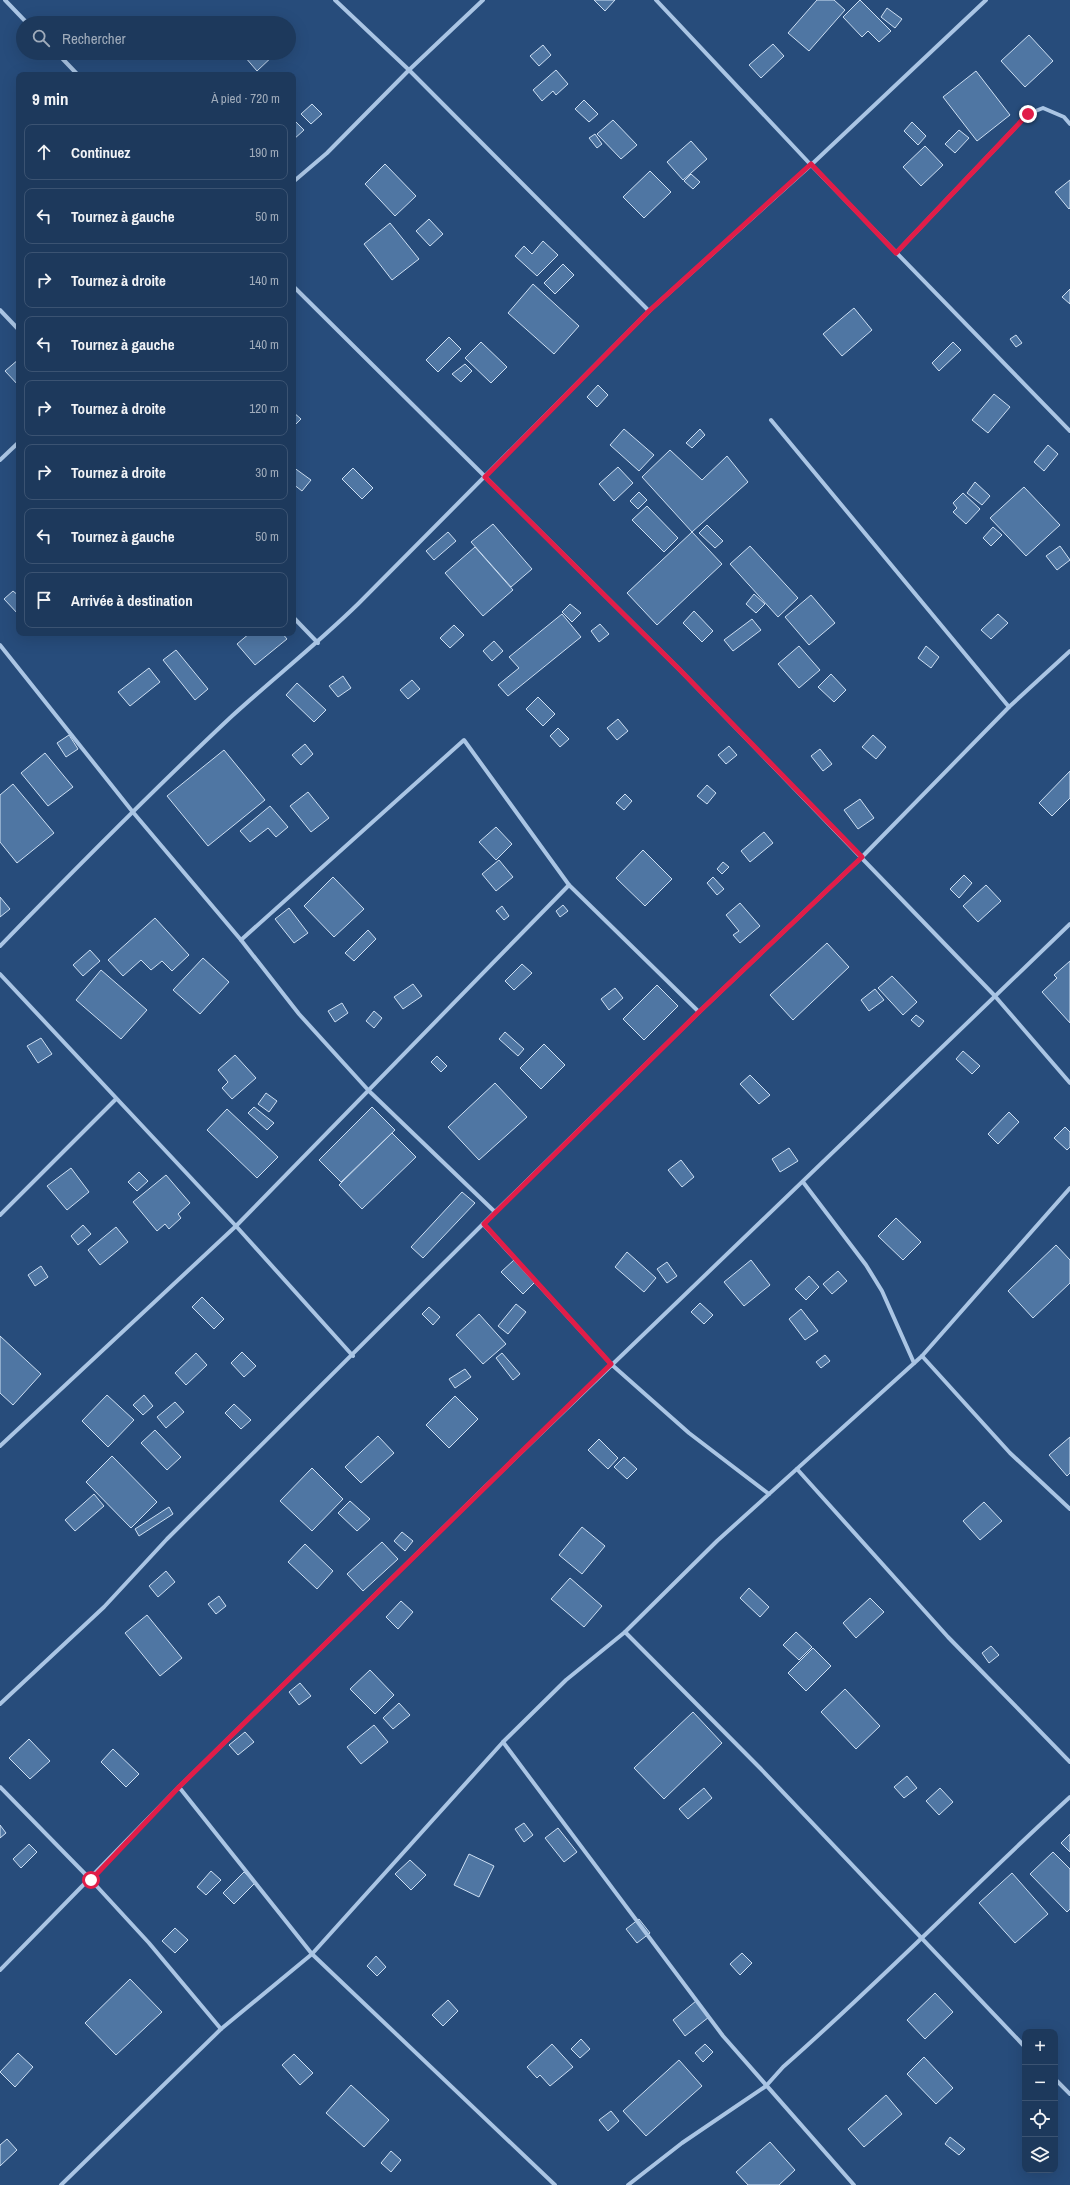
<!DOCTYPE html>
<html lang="fr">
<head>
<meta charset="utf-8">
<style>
  :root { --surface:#1d395c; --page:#2a4465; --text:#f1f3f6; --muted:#a0acbb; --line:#3b5372 }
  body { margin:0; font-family:"Archivo Narrow",sans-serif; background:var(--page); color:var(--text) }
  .controls { position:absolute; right:12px; bottom:12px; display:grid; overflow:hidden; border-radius:8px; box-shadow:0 4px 16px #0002 }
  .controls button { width:36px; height:36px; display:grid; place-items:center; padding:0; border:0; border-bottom:1px solid var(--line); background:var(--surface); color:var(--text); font:20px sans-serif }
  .stop { position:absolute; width:12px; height:12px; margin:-9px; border:3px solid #e11d48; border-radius:50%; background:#fff }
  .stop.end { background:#e11d48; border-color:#fff; box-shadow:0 1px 4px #0008 }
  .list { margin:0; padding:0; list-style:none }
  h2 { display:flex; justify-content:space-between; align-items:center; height:52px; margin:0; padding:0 16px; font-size:17px }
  h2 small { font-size:13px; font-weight:400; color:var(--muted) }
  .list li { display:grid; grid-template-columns:26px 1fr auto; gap:12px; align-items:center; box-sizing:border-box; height:56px; margin:0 8px 8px; padding:0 8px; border:1px solid var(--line); border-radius:8px }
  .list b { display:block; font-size:15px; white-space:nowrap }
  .list em { font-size:13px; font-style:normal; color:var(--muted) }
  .icon { flex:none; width:22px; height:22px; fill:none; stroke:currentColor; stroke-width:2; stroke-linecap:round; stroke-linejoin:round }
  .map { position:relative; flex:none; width:1070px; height:2185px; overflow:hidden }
  .search { position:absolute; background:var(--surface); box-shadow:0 4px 16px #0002; left:16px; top:16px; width:280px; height:44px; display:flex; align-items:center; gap:10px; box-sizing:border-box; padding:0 14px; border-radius:22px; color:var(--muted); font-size:15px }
  .panel { position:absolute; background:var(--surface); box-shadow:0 4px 16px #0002; left:16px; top:72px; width:280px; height:564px; border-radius:8px }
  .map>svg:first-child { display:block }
  .building { fill:#4f76a3; stroke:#cddff3 }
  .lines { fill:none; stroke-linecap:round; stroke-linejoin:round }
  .street { stroke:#aac5e4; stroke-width:4 }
  .route { stroke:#e11d48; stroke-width:5 }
</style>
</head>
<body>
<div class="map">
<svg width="1070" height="2185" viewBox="0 0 1070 2185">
  <rect width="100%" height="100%" fill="#274c7b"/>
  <!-- building -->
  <g class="building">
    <polygon points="594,0 615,0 605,11"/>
    <polygon points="817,0 834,0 845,10 809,51 788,33"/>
    <polygon points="860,0 891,31 879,42 868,31 862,37 843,17"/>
    <polygon points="887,8 902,19 895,28 881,17"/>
    <polygon points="1029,35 1053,61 1025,87 1001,61"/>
    <polygon points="773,44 784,56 761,78 749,65"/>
    <polygon points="543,45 551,55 539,66 530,56"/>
    <polygon points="249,53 276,53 257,71 245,57"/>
    <polygon points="556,70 568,84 556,95 553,91 542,101 533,90"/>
    <polygon points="976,71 1010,115 977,141 943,97"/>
    <polygon points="584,100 598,114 589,122 575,109"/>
    <polygon points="312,104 322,114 311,124 301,114"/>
    <polygon points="293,119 304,130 293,140"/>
    <polygon points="613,120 637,145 621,159 597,134"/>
    <polygon points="912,122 926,136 918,145 904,131"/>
    <polygon points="959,130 969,138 955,153 945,144"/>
    <polygon points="595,134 602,144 597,148 589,138"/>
    <polygon points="691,141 707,159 683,180 667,162"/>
    <polygon points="925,146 943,165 921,186 903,167"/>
    <polygon points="385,164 416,196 395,216 365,184"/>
    <polygon points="650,171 671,192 644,218 623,197"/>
    <polygon points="691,174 700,182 693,189 684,181"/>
    <polygon points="1070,180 1070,208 1069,209 1055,192"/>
    <polygon points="429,219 443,234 430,246 416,231"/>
    <polygon points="390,223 419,259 392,280 364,244"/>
    <polygon points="543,241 558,255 537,276 515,256 524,246 532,254"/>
    <polygon points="563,264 574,275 555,294 544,283"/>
    <polygon points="533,284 579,326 554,354 508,313"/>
    <polygon points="1070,289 1070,304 1062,297"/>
    <polygon points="854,308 872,330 842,356 823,334"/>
    <polygon points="1016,335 1022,343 1016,347 1010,339"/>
    <polygon points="449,337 461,349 438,372 426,360"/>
    <polygon points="481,342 507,367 491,383 465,358"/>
    <polygon points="953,342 961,350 939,371 932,363"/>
    <polygon points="19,359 19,386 5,371"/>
    <polygon points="465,364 472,371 461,382 452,374"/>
    <polygon points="598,385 608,395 597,407 587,397"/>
    <polygon points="994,394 1010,407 988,433 972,420"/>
    <polygon points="293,412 301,419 293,427"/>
    <polygon points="624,429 654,455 639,471 610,445"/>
    <polygon points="700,429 705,435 692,448 686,443"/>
    <polygon points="1048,445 1058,454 1044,471 1034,462"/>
    <polygon points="670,450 702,480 727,456 748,482 692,532 642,477"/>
    <polygon points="293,467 311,480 302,491 293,484"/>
    <polygon points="618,467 633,483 614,501 599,484"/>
    <polygon points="353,468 373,488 362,499 342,479"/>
    <polygon points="975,482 990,496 982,505 967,493"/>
    <polygon points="1024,487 1060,525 1026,556 990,518"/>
    <polygon points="639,492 647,500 638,509 630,501"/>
    <polygon points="963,493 980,509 966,524 953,512 957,508 953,503"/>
    <polygon points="647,506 678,538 664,552 632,520"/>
    <polygon points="493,524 532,569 511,587 471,542"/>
    <polygon points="707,525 723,541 715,548 699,533"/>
    <polygon points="993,527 1002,535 991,546 983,538"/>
    <polygon points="448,532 456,541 434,560 426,551"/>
    <polygon points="692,532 722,564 657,625 627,593"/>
    <polygon points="750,546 798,598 778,617 730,564"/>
    <polygon points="1060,546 1070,560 1057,570 1046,556"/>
    <polygon points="475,547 513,590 483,616 445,573"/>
    <polygon points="13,591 19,596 19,615 4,599"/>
    <polygon points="754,594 765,604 756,613 746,604"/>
    <polygon points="811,595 835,623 809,645 785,617"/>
    <polygon points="570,604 581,613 572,622 562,612"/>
    <polygon points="694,611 713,631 702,642 683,623"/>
    <polygon points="562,614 581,637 508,696 498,685 519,668 509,657"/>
    <polygon points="998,614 1008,623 991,639 981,630"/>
    <polygon points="752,619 761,630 733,651 724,640"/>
    <polygon points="600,624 609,634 599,642 591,631"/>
    <polygon points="454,625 464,635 450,648 440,638"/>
    <polygon points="250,633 282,633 287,639 255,665 237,644"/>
    <polygon points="494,641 503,651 492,661 483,651"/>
    <polygon points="799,646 820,670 799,688 778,664"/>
    <polygon points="926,646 939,657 931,668 918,658"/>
    <polygon points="176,650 208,689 195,700 163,660"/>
    <polygon points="149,668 160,682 130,706 118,692"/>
    <polygon points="831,674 846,690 834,702 818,687"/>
    <polygon points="343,676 351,688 338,697 329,686"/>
    <polygon points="412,680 420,689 408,699 400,690"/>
    <polygon points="297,683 326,710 314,722 286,695"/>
    <polygon points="538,697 555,714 543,726 526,709"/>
    <polygon points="618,719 628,731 617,740 607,728"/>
    <polygon points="558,728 569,739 560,747 550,736"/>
    <polygon points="69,735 78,749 66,757 57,743"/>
    <polygon points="873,735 886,747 876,759 862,747"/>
    <polygon points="305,744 313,754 301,765 292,755"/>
    <polygon points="729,746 737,755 726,764 718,755"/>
    <polygon points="820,749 832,764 823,771 811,756"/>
    <polygon points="224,750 265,800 208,846 167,796"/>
    <polygon points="45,753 73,787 48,806 21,773"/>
    <polygon points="1070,771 1070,798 1052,816 1039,803"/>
    <polygon points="13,784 54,833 17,863 0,842 0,795"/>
    <polygon points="707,785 716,793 707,804 697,796"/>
    <polygon points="308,792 329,818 311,832 290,806"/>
    <polygon points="625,794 632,801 624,810 616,803"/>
    <polygon points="860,799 874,818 858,829 844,810"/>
    <polygon points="270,806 288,827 276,837 268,828 250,842 240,831"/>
    <polygon points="496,827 512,844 496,860 479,842"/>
    <polygon points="764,832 773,843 750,862 741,851"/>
    <polygon points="643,850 672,879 645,906 616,878"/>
    <polygon points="499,860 513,877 496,891 482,874"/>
    <polygon points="723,862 729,867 722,874 717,869"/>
    <polygon points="964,875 972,883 959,898 950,889"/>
    <polygon points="333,877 364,909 334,937 304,906"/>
    <polygon points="713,877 724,889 717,895 707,883"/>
    <polygon points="986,885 1001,901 978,922 963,906"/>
    <polygon points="0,897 10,909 0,917"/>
    <polygon points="740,903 760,926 740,943 733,935 739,931 726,915"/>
    <polygon points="563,905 568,911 560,917 556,911"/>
    <polygon points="502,906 509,916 504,920 496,911"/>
    <polygon points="289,908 308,933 294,943 275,919"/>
    <polygon points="155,918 189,955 172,971 162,961 151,970 141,960 123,976 108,960"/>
    <polygon points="368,930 376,939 354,961 345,953"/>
    <polygon points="827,943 849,967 793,1020 770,995"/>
    <polygon points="90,950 100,961 83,976 73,965"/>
    <polygon points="203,958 229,982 200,1014 173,990"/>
    <polygon points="1070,961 1070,1023 1042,992 1057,978 1054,975"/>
    <polygon points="522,964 532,973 514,990 505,981"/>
    <polygon points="101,970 147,1010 121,1039 76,1000"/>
    <polygon points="892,976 917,1002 903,1015 878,988"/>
    <polygon points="413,984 422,996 403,1009 394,997"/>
    <polygon points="657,985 678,1006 644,1040 623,1019"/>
    <polygon points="615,988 623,998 609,1010 601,999"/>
    <polygon points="875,989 884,1000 869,1011 861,1000"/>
    <polygon points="342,1003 348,1013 335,1022 328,1011"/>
    <polygon points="374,1011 382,1018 374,1028 366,1021"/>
    <polygon points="916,1015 924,1021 919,1027 911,1020"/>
    <polygon points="505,1032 524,1049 518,1056 499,1039"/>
    <polygon points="41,1038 52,1054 38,1063 27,1046"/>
    <polygon points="544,1044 565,1065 541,1089 520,1068"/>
    <polygon points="963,1051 980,1066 972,1074 956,1059"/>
    <polygon points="235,1055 256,1078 232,1099 222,1088 228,1082 218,1070"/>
    <polygon points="437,1056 447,1066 441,1072 431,1062"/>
    <polygon points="750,1075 770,1095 759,1104 740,1084"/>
    <polygon points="495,1083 527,1117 479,1160 448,1127"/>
    <polygon points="266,1093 277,1101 269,1112 258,1104"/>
    <polygon points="254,1107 274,1123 267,1130 248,1113"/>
    <polygon points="372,1107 395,1130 341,1182 319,1160"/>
    <polygon points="227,1109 278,1157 257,1178 207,1130"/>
    <polygon points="1009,1112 1019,1122 998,1144 988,1134"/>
    <polygon points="1065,1127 1070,1132 1070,1147 1067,1150 1054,1138"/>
    <polygon points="392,1133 416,1157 362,1209 339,1185"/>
    <polygon points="789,1148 798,1161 780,1172 772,1159"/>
    <polygon points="681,1160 694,1177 682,1187 668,1170"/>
    <polygon points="71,1168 89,1192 67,1210 47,1186"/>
    <polygon points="139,1172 148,1181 137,1191 128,1182"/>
    <polygon points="166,1175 190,1203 178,1214 181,1218 169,1229 165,1224 157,1231 133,1202"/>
    <polygon points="462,1192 475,1203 423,1258 411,1247"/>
    <polygon points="896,1218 921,1242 903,1260 878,1236"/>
    <polygon points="83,1225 91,1234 78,1245 71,1236"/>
    <polygon points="116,1227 128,1242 100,1265 88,1250"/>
    <polygon points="1056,1245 1070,1260 1070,1283 1033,1318 1008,1291"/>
    <polygon points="627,1252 656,1278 644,1292 615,1267"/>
    <polygon points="514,1260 535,1282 523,1294 501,1272"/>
    <polygon points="751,1260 770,1285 744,1306 724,1282"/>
    <polygon points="667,1262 677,1276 667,1283 657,1269"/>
    <polygon points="41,1266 48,1277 35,1286 28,1275"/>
    <polygon points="838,1271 847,1281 832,1294 823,1284"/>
    <polygon points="809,1276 819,1287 806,1300 795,1289"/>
    <polygon points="202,1297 224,1319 214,1329 192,1307"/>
    <polygon points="700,1303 713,1315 704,1324 691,1312"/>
    <polygon points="516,1304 526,1312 508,1334 498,1326"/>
    <polygon points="429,1307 440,1317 433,1325 422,1314"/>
    <polygon points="801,1309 818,1331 805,1340 789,1319"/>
    <polygon points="479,1314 506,1344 483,1364 456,1335"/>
    <polygon points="0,1336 41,1374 13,1405 0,1393"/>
    <polygon points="242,1352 256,1366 244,1377 231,1363"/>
    <polygon points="196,1353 207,1365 186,1385 175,1373"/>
    <polygon points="502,1353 520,1374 513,1380 496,1358"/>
    <polygon points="825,1355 830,1361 821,1368 816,1362"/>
    <polygon points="465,1369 471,1377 455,1388 449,1379"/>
    <polygon points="107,1395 134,1420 108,1447 82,1421"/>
    <polygon points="144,1395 153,1406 143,1415 133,1405"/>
    <polygon points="455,1396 478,1419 449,1448 426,1425"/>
    <polygon points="175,1402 184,1412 166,1428 157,1417"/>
    <polygon points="234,1404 251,1420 241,1429 225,1413"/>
    <polygon points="155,1430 181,1457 167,1470 141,1443"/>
    <polygon points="378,1436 394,1453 361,1483 345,1467"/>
    <polygon points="1070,1437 1070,1473 1067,1476 1049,1455"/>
    <polygon points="599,1439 618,1458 608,1469 588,1450"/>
    <polygon points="112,1456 157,1502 131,1528 86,1482"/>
    <polygon points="624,1457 637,1469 627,1479 614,1467"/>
    <polygon points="312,1468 343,1499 312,1531 280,1501"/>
    <polygon points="94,1494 104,1506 75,1531 65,1520"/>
    <polygon points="350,1501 370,1519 357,1531 338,1513"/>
    <polygon points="984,1502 1002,1521 980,1540 963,1521"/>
    <polygon points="169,1507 173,1514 139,1536 135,1529"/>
    <polygon points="582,1527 605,1546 582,1574 559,1555"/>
    <polygon points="402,1532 413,1541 405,1551 394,1541"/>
    <polygon points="382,1542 398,1559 363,1591 347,1574"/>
    <polygon points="305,1544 333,1571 317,1589 288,1562"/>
    <polygon points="166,1571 175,1582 158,1597 149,1586"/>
    <polygon points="570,1578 602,1606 584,1627 551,1599"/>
    <polygon points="749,1588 769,1607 760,1617 740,1598"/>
    <polygon points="219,1596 226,1606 216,1614 208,1604"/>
    <polygon points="870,1598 884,1612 856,1638 843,1623"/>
    <polygon points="401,1601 413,1612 398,1629 386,1617"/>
    <polygon points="147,1615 182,1658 160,1676 125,1633"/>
    <polygon points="796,1632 812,1647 799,1660 783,1645"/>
    <polygon points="991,1646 999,1655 989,1663 982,1653"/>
    <polygon points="813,1648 831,1666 806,1691 788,1673"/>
    <polygon points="370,1670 394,1695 375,1714 350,1689"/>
    <polygon points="300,1683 311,1696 299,1705 289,1692"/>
    <polygon points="845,1689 880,1726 856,1749 821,1712"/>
    <polygon points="399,1703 410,1715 393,1729 383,1718"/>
    <polygon points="693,1712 722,1743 664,1799 634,1768"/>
    <polygon points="374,1725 388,1742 361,1764 347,1747"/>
    <polygon points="245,1732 254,1742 238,1755 229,1745"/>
    <polygon points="29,1739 50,1761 30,1779 9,1758"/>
    <polygon points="113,1749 139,1774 126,1787 101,1762"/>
    <polygon points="907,1776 917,1788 904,1798 894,1787"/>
    <polygon points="704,1788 712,1798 688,1819 679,1809"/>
    <polygon points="940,1788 953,1802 939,1815 926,1801"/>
    <polygon points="524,1823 533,1835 524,1842 515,1829"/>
    <polygon points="0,1825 6,1833 0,1838"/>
    <polygon points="558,1828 577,1852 564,1862 545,1838"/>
    <polygon points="1070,1834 1070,1852 1061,1843"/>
    <polygon points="29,1844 37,1852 21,1868 13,1859"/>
    <polygon points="1053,1852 1070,1869 1070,1909 1067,1912 1030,1874"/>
    <polygon points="469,1854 494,1866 479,1897 454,1885"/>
    <polygon points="410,1860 426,1875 411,1890 395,1874"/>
    <polygon points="211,1871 221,1880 206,1895 197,1887"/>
    <polygon points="244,1872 255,1883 234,1904 223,1893"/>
    <polygon points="1012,1873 1048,1914 1015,1943 979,1903"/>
    <polygon points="639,1919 650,1933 637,1943 626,1929"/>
    <polygon points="175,1928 188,1940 175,1953 162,1941"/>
    <polygon points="742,1953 752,1963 740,1975 730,1964"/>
    <polygon points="376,1956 386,1967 377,1976 367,1966"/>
    <polygon points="130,1979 162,2012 116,2055 85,2023"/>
    <polygon points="935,1993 953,2012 925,2039 907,2020"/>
    <polygon points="448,2000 458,2011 443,2026 432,2015"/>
    <polygon points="696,2001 709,2017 685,2036 673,2020"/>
    <polygon points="581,2039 590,2049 580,2058 571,2049"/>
    <polygon points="552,2044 573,2067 550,2086 540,2075 537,2078 527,2067"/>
    <polygon points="705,2044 713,2052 703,2062 695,2053"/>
    <polygon points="18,2053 33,2067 15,2087 0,2072"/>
    <polygon points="294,2054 313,2073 300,2085 282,2065"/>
    <polygon points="924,2057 953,2088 936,2104 907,2074"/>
    <polygon points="679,2060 702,2086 646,2136 623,2111"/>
    <polygon points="351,2085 389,2120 364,2147 326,2113"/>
    <polygon points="886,2095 902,2114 864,2147 848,2129"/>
    <polygon points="611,2111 619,2121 608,2131 599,2120"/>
    <polygon points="950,2137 965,2149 959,2155 945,2144"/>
    <polygon points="7,2139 17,2150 0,2166 0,2145"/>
    <polygon points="770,2142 795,2170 779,2185 748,2185 736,2172"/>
    <polygon points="391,2151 401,2160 391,2172 381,2163"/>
  </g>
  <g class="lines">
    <!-- street -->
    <g class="street">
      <polyline points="5,0 27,23"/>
      <polyline points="335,0 409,70 649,311"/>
      <polyline points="656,0 811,165 1070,431"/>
      <polyline points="57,53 78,75"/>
      <polyline points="293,182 327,153 409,70 483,0"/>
      <polyline points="896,253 1028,114 1043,108 1064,117 1070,124"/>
      <polyline points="293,286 679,669 994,995 1070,1083"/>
      <polyline points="0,310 19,330"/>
      <polyline points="771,420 1009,707"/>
      <polyline points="0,460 19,442"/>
      <polyline points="293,617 318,643"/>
      <polyline points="0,645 132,811 241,940 299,1014 369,1091 495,1212"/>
      <polyline points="241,940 464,740 569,885 699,1012"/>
      <path d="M0,946C76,868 152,791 232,716C274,678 318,643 358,604L649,311L811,165L986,0"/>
      <polyline points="0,974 236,1226 353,1356"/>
      <polyline points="803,1182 866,1265 882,1291 914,1363"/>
      <polyline points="0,1215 116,1099"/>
      <polyline points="483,1224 611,1364 689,1433 769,1494"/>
      <polyline points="922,1356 1010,1453 1070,1509"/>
      <polyline points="0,1446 236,1226 569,885"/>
      <polyline points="797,1469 948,1637 1070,1762"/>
      <polyline points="625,1632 760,1768 1025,2047"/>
      <polyline points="0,1704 104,1607 167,1539 495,1212 699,1012 862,857 1009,707 1070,651"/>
      <polyline points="503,1742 723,2036 854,2185"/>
      <polyline points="0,1787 91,1880 149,1943 221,2029"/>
      <polyline points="179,1787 312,1954 555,2185"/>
      <polyline points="0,1970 179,1787 485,1487 1070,924"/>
      <polyline points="1055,2079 1070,2094"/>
      <polyline points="61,2185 221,2029 312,1954 503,1742 566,1680 625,1632 717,1541 922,1356 1070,1188"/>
      <path d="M628,2185L682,2143L766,2086L783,2067C882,1980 973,1886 1070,1797"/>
    </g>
  </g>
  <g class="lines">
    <!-- route -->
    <polyline class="route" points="91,1880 179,1787 611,1364 484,1224 699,1012 862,857 679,669 485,477 649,311 811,164 896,253 1028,114"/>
  </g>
</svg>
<div class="controls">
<button>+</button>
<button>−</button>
<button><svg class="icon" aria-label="locate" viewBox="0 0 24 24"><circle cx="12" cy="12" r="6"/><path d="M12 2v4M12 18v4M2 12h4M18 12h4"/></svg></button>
<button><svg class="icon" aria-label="layers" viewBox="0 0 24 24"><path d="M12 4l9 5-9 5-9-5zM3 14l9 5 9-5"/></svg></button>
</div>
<div class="stop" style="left:91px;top:1880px"></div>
<div class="stop end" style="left:1028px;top:114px"></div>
<div class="search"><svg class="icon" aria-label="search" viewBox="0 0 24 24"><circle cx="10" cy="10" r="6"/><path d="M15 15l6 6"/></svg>Rechercher</div>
<section class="panel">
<h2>9 min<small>À pied · 720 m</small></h2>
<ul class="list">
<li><svg class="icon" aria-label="ahead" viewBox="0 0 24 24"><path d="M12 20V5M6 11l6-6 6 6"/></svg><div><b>Continuez</b></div><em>190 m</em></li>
<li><svg class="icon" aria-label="left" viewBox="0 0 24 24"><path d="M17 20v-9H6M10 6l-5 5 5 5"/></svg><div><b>Tournez à gauche</b></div><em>50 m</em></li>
<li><svg class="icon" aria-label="right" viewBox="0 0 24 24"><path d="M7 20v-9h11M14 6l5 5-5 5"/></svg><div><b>Tournez à droite</b></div><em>140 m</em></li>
<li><svg class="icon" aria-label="left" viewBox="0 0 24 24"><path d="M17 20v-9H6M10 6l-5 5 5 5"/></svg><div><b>Tournez à gauche</b></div><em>140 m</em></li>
<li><svg class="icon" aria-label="right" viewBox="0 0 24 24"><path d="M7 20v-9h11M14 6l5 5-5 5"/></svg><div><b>Tournez à droite</b></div><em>120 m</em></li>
<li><svg class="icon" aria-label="right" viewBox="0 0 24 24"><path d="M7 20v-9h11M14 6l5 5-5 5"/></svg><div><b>Tournez à droite</b></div><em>30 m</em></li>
<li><svg class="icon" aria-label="left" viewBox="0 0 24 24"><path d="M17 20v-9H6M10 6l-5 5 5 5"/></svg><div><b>Tournez à gauche</b></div><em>50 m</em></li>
<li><svg class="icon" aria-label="arrive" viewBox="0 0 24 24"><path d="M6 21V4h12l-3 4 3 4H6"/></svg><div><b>Arrivée à destination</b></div></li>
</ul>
</section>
</div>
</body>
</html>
